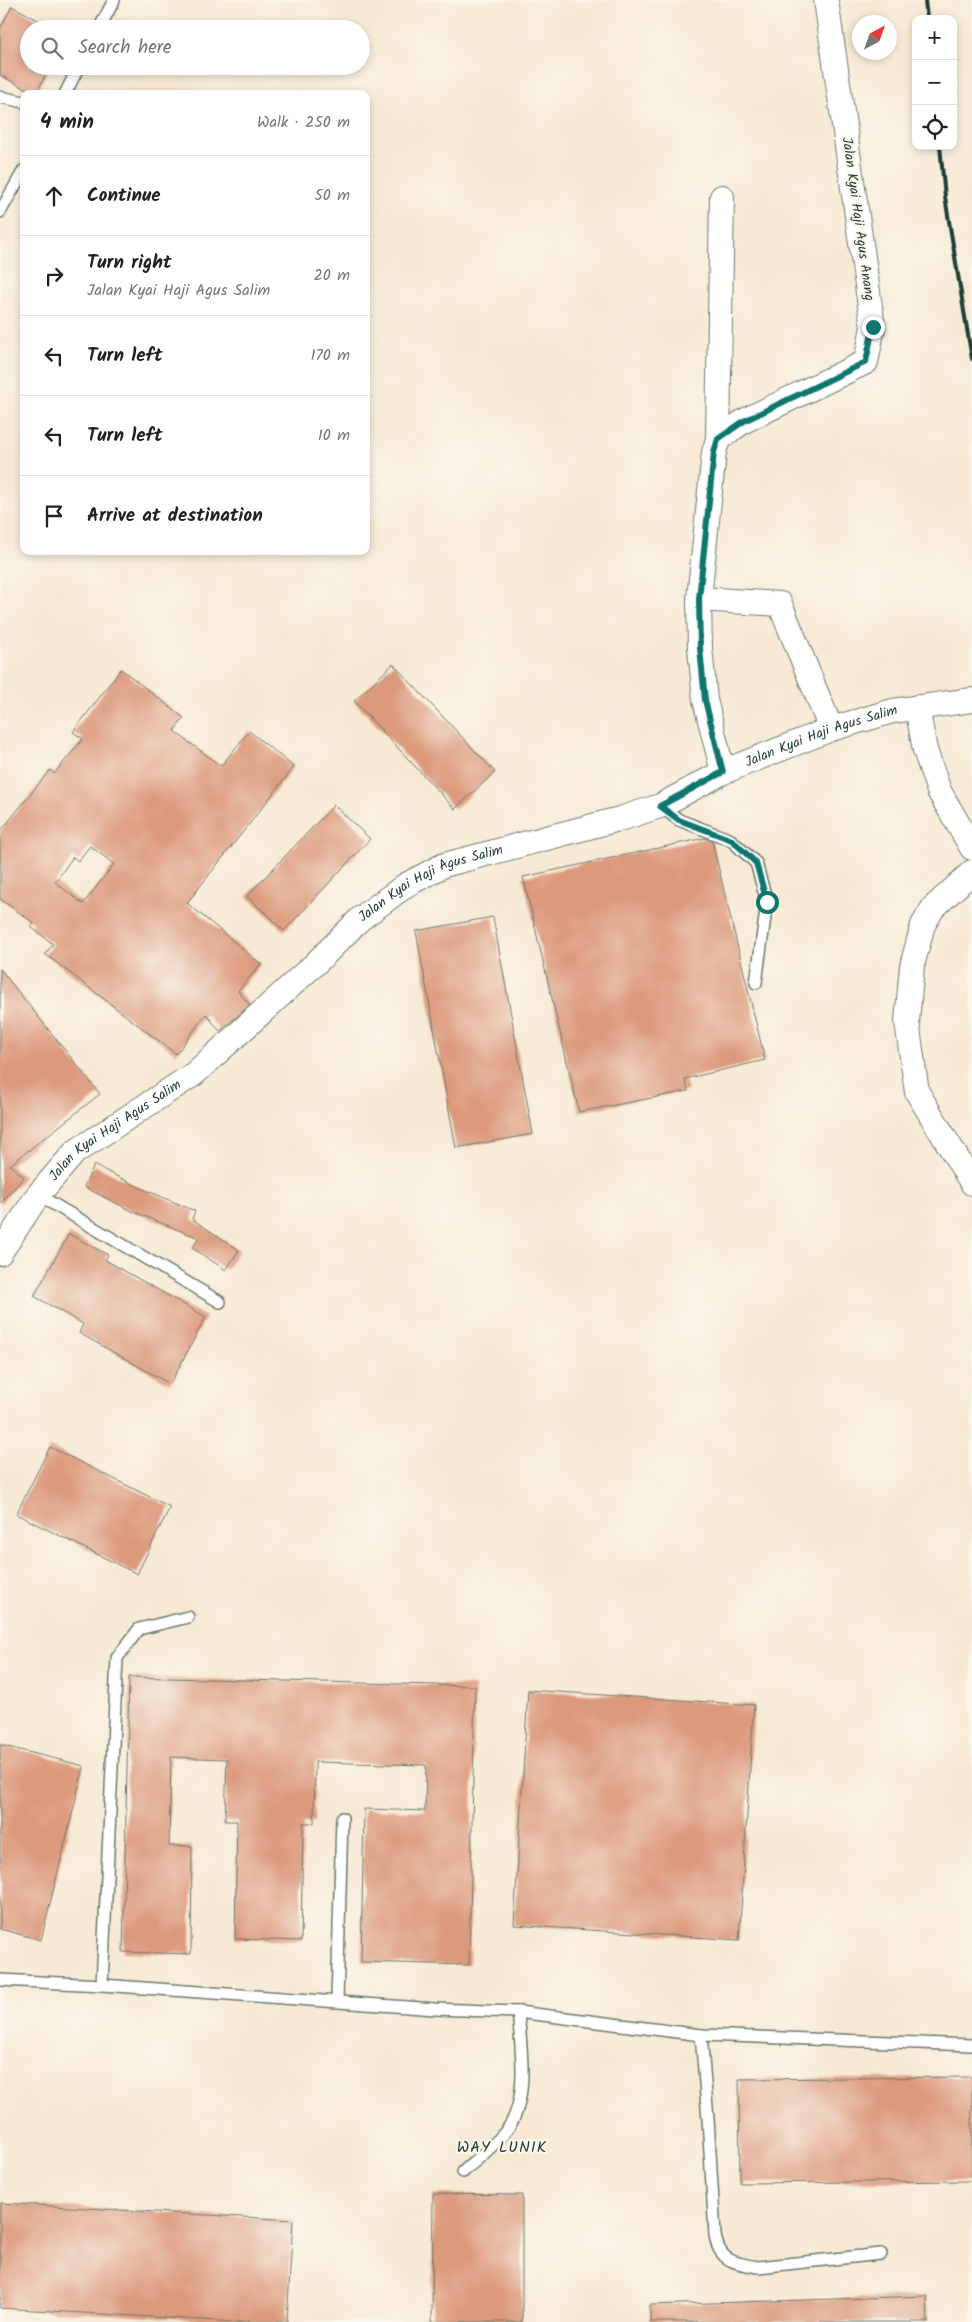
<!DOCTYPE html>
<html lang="en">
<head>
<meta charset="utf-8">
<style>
  :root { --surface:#fff; --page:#f6f6f6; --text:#222; --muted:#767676; --line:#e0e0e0 }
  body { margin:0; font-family:Kalam,sans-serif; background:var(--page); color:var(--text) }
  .controls { position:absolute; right:15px; top:15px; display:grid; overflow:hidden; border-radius:10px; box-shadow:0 2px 8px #0003 }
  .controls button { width:45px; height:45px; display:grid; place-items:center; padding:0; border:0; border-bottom:1px solid var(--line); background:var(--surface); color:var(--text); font:25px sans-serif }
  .compass { position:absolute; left:852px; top:15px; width:45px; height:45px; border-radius:50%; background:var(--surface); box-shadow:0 2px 8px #0003; rotate:41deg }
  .stop { position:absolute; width:15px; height:15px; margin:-11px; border:4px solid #0f766e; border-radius:50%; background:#fff }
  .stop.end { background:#0f766e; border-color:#fff; box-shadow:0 1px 5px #0008 }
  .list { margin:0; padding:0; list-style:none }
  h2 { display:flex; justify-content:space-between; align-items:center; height:65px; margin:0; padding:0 20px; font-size:21px }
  h2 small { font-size:16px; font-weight:400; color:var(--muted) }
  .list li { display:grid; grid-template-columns:32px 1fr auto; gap:15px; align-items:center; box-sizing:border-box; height:80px; padding:0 20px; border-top:1px solid var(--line) }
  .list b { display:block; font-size:19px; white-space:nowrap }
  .list p { margin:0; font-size:16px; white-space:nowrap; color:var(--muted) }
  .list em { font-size:16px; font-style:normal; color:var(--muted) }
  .icon { flex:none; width:28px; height:28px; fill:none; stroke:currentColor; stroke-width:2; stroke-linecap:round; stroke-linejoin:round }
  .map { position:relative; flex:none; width:972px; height:2322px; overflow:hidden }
  .search { position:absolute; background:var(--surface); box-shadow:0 2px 8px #0003; left:20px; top:20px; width:350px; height:55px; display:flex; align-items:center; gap:12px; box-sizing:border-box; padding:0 18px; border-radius:28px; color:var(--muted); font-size:19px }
  .panel { position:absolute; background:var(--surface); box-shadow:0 2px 8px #0003; left:20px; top:90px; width:350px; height:465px; border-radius:10px }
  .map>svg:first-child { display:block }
  .building { fill:#dc997b; fill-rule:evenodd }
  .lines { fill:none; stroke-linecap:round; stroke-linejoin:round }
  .service-casing { stroke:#6b796c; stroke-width:14 }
  .minor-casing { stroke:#6b796c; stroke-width:26 }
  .service { stroke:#fff; stroke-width:11 }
  .minor { stroke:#fff; stroke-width:24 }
  .rail { stroke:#1f3d34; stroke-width:4 }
  .route { stroke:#0f766e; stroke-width:6 }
  .labels { text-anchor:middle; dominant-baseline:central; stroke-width:4.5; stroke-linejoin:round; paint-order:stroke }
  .street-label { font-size:14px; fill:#1f3d34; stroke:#fbf7ec }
  .quarter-label { font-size:16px; letter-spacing:1px; fill:#1f3d34; stroke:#fbf7ec }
</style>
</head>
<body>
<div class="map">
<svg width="972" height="2322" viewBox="0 0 972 2322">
  <rect width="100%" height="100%" fill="#fbf7ec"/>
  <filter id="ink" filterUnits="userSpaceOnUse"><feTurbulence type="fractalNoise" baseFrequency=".02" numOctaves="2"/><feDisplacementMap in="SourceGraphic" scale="10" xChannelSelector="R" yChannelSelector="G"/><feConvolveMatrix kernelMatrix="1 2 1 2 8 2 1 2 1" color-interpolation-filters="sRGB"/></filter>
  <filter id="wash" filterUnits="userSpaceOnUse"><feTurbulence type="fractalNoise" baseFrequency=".0096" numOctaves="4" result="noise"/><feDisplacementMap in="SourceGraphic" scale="20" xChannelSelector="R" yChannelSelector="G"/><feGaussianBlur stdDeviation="1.12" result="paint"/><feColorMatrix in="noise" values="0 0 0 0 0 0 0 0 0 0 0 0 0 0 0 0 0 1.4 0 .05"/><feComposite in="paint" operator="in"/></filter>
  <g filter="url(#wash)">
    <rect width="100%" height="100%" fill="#f7e9d4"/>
    <g id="blocks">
      <!-- building -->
      <g class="building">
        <polygon points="12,6 55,29 29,29 29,66 50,66 36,94 0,75 0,29"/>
        <polygon points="393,664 495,772 455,809 354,701"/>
        <path d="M121,669L184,718L174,731L221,766L249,731L294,767L187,903L261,964L238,991L250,1005L220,1031L206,1014L176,1054L45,954L53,944L31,927L34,923L0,899V832L50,770L54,774L83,739L73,732ZM90,846L114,864L83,904L55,882L73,857L78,861Z"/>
        <polygon points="334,805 370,839 284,931 247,896"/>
        <polygon points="705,838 712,841 765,1060 685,1079 688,1091 579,1112 523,877"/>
        <polygon points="493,917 533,1134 456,1148 416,931"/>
        <polygon points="0,969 100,1094 10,1165 24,1177 0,1204"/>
        <polygon points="94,1165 141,1188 195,1211 192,1219 239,1250 226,1270 192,1248 199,1238 134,1212 84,1187"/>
        <polygon points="69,1234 108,1255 105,1260 206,1317 170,1384 79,1333 83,1324 34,1296"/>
        <polygon points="50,1447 170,1507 137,1574 16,1514"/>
        <polygon points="129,1677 475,1686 469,1965 361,1962 364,1809 425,1811 426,1765 315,1762 314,1823 303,1823 301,1941 235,1939 237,1821 225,1821 227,1759 171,1757 169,1846 192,1846 191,1954 123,1952"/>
        <polygon points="528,1690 754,1705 739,1940 514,1925"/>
        <polygon points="0,1745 84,1766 41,1940 0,1929"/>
        <polygon points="972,2077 972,2181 740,2183 739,2079"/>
        <polygon points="433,2194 522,2195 522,2322 432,2322"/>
        <polygon points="0,2203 293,2220 287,2322 235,2322 0,2308"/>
        <polygon points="927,2296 928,2322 650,2322 650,2305"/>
      </g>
    </g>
  </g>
  <g filter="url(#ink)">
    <use href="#blocks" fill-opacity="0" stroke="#6b796c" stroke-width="1"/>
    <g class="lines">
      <!-- service casing -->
      <g class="service-casing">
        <g id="service">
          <polyline points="99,29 114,0"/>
          <polyline points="65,94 79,66"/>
          <polyline points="0,97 24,102"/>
          <polyline points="0,212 24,170"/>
          <polyline points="660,806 679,820 731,840 756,863 767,902 756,983"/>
          <polyline points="38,1195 220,1302"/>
          <path d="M0,1980L102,1985L435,2009L518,2012L701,2035L708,2119L715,2235C719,2262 735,2263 758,2267L881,2254"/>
          <polyline points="102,1985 117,1658 139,1629 188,1617"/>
          <polyline points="337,2002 342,1818"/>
          <polyline points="701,2035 972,2045"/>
          <path d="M463,2172C477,2159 493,2147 505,2132C530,2103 521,2047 518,2012"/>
        </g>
      </g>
      <!-- minor casing -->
      <g class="minor-casing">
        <g id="minor">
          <polyline points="718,439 722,197"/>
          <polyline points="699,599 780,604 831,729"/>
          <polyline points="917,707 925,750 939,791 972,848"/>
          <polyline points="723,772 705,700 700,648 699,599 714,452 718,439 744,421 866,362 873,327 826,0"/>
          <polyline points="972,872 933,908 923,925 912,966 907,1022 917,1092 972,1183"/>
          <path id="s1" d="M0,1253L38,1195L75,1152L194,1074L317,962L360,919L406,885L444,865L623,818L660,806L723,772L831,729L893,711L972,700"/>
        </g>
      </g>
      <!-- service -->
      <use href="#service" class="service"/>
      <!-- minor -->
      <use href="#minor" class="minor"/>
      <!-- rail -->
      <g class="rail">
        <polyline points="925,0 927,19"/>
        <polyline points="940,146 945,197 972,359"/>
      </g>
    </g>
  </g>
  <g class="lines" filter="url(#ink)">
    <!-- route -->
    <polyline class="route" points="767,902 756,863 732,840 679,820 660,806 723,772 705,700 700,648 699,599 714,452 718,439 744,421 866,362 873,327"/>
  </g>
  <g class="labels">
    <!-- street labels -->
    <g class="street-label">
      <text transform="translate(858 219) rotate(82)">Jalan Kyai Haji Agus Anang</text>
      <text stroke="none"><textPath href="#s1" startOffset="996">Jalan Kyai Haji Agus Salim</textPath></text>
      <text stroke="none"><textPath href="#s1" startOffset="576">Jalan Kyai Haji Agus Salim</textPath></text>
      <text stroke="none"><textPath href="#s1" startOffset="171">Jalan Kyai Haji Agus Salim</textPath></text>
    </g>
    <!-- quarter labels -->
    <g class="quarter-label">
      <text x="502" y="2147">WAY LUNIK</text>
    </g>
  </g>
</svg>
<div class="controls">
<button>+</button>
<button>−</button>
<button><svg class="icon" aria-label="locate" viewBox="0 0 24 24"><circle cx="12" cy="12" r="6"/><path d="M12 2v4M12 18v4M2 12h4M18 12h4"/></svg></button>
</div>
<svg class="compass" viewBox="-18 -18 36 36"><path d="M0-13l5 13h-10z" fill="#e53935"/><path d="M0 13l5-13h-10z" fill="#767676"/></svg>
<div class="stop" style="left:767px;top:902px"></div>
<div class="stop end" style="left:873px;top:327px"></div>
<div class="search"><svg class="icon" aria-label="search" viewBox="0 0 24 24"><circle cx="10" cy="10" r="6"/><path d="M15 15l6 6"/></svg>Search here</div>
<section class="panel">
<h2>4 min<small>Walk · 250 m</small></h2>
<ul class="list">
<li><svg class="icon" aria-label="ahead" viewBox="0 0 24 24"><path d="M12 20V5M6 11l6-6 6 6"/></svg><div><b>Continue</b></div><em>50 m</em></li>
<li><svg class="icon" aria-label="right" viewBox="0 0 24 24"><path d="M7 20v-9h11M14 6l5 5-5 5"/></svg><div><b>Turn right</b><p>Jalan Kyai Haji Agus Salim</p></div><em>20 m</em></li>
<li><svg class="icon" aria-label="left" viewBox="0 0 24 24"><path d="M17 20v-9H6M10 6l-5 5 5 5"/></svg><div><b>Turn left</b></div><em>170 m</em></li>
<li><svg class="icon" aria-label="left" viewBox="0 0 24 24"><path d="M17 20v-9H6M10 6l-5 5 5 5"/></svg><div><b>Turn left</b></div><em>10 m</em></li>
<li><svg class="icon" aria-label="arrive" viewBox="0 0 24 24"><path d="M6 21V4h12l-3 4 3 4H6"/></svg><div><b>Arrive at destination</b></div></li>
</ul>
</section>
</div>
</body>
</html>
